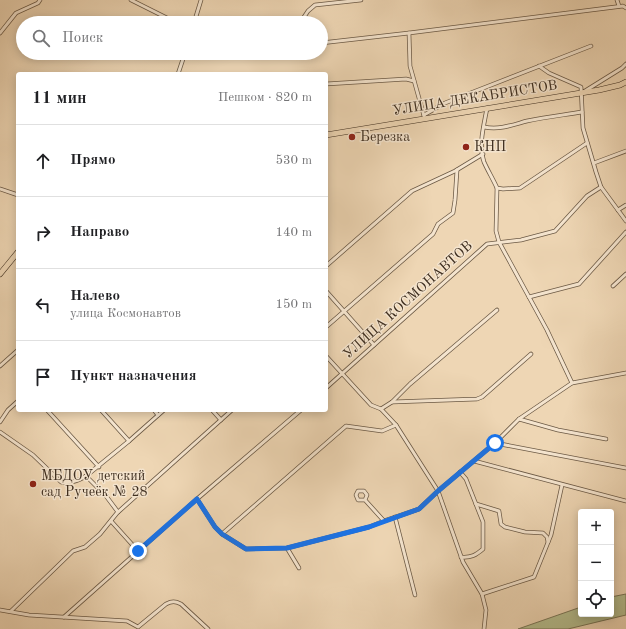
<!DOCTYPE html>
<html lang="ru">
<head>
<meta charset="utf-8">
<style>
  :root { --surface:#fff; --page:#f2f2f2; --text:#202124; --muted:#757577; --line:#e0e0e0 }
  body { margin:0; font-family:"Old Standard TT",serif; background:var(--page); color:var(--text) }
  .controls { position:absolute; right:12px; bottom:12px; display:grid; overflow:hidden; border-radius:4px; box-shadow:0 2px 10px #0003 }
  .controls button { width:36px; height:36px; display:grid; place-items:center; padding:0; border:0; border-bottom:1px solid var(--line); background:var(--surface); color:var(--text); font:20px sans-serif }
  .stop { position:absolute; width:12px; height:12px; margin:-9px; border:3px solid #1a73e8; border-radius:50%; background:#fff }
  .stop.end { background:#1a73e8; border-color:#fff; box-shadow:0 1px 4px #0008 }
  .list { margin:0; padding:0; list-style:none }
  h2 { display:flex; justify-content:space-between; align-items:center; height:52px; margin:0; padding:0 16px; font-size:17px }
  h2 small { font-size:13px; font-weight:400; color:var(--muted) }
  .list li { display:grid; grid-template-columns:26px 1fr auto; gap:12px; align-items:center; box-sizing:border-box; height:72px; padding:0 16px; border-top:1px solid var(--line) }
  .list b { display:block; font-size:15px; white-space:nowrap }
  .list p { margin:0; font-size:13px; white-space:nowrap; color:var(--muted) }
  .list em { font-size:13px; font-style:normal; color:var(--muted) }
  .icon { flex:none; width:22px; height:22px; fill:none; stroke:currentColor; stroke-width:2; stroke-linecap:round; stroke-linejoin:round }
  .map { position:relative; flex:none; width:626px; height:629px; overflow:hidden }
  .search { position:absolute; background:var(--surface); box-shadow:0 2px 10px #0003; left:16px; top:16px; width:312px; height:44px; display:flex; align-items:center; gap:10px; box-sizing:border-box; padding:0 14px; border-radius:22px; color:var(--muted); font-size:15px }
  .panel { position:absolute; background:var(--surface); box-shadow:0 2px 10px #0003; left:16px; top:72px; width:312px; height:340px; border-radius:4px }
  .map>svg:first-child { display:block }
  .green { fill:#b5be8f; stroke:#7a7658 }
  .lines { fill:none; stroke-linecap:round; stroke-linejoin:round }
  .minor-casing { stroke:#6b5945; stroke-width:4.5 }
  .primary-casing { stroke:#3f2f20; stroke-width:6 }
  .minor { stroke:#f4e4ce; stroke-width:3 }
  .primary { stroke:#eed6b4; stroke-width:5 }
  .route { stroke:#1a73e8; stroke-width:5 }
  .poi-dot { fill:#8f2418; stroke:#f4e4ce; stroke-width:1.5 }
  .labels { text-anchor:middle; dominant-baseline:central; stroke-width:3; stroke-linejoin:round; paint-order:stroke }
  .street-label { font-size:14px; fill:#3f2f20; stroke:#f4e4ce }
  .poi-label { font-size:14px; fill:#3f2f20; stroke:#f4e4ce; text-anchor:start }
</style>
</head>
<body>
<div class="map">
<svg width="626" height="629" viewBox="0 0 626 629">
  <rect width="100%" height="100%" fill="#eed6b4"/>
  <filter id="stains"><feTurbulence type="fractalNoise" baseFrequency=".005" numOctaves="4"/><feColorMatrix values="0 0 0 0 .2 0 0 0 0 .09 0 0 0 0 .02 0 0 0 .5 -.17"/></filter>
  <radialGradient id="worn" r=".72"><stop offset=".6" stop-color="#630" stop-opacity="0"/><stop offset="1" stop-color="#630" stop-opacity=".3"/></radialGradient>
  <!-- green -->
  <polygon class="green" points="626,594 626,615 568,629 518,629 581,607 581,614 611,614 611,597"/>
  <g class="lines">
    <!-- minor casing -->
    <g class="minor-casing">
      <g id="minor">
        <polyline points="131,0 177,23"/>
        <polyline points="617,0 619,6"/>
        <polyline points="194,23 201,0"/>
        <polyline points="300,23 308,11 315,5 361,0"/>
        <polyline points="0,33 16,13 38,3 40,0"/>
        <polyline points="409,33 410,66 424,116"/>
        <polyline points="321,43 409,33 623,6 626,8"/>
        <polyline points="539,66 549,73 581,87 583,128 596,172 601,187 626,221"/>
        <polyline points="178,74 185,53"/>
        <polyline points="326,84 406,79 414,81"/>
        <polyline points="585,91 622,68 626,64"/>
        <path d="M487,108C484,125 478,146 484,162C488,171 493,179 497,188L503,189L520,188L587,143"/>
        <polyline points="424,115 445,103 591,46"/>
        <path d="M484,127C500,130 512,125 527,121C545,117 564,115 582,112"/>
        <polyline points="594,163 626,151"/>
        <polyline points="497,188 496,231 499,242 529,297 579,284 626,232"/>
        <polyline points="0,189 18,195"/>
        <polyline points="618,210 626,205"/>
        <polyline points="326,266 412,191 455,171 483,154"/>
        <polyline points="613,286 626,274"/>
        <polyline points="326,291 374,345"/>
        <polyline points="529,297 547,330 572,383"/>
        <polyline points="326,327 433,234 438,224 453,213 455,200 457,170"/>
        <polyline points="326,356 371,405 381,409 396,425 438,491 463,562 482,594 486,610 484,629"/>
        <polyline points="0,366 18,350"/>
        <polyline points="326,388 487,244 521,240 555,231 587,196 601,187"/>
        <polyline points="392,402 477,399 482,397 531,354"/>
        <polyline points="381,409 392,402 410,384 497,310"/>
        <polyline points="47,410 99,467"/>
        <polyline points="101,410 129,441"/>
        <polyline points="154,410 158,415"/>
        <polyline points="212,410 221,420"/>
        <polyline points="519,419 558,430 606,439"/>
        <polyline points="0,422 8,410 18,401"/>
        <path d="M0,432L33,455L61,482C70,484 78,481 86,476L106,496L118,512"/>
        <polyline points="495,443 626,468"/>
        <polyline points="474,461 626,501"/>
        <path d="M460,472L466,479L483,522V549C476,555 471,558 461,557"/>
        <polyline points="86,476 129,441 164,410"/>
        <polyline points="197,499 215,527 222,534 246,549 287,548 369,527 384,521 365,500 358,500 356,495 358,491 364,491 367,495 365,500"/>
        <polyline points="476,504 499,511 501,524 505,527 525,532 543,533 547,537 548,542"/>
        <polyline points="395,517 415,595"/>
        <polyline points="111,521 138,551"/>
        <polyline points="384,521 419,509 438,491 495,443 519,419 572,383 626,373"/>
        <polyline points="222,534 346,426 382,431 396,425"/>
        <polyline points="287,548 299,568"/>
        <polyline points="482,594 534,577 551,535 562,485"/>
        <path d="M0,610L29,615L127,621L138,627L166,604C172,601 175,601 181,604L208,629"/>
        <polyline points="11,611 73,551 85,547 100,534 117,513 232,410"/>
        <polyline points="64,617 197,499 301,410"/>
      </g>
    </g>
    <!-- primary casing -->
    <g class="primary-casing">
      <g id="primary">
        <polyline points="326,135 599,90 620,85 626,82"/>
        <polyline points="0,274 18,252"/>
      </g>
    </g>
    <!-- minor -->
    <use href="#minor" class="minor"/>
    <!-- primary -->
    <use href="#primary" class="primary"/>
  </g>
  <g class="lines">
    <!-- route -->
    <polyline class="route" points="138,551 197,499 215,527 222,534 246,549 287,548 369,527 419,509 438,491 495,443"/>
  </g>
  <!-- markers -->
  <g class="poi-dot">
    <circle cx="352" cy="137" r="4"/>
    <circle cx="466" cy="147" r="4"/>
    <circle cx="33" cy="484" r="4"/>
  </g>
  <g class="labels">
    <!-- street labels -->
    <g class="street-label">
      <text transform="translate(475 98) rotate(-9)">УЛИЦА ДЕКАБРИСТОВ</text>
      <text transform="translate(408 300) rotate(-42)">УЛИЦА КОСМОНАВТОВ</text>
    </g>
    <!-- poi labels -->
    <g class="poi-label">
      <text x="360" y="137">Березка</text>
      <text x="474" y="147">КНП</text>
      <text x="41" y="476">МБДОУ детский<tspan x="41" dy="16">сад Ручеёк № 28</tspan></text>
    </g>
  </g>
  <rect width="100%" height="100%" filter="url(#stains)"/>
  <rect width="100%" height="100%" fill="url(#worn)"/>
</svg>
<div class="controls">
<button>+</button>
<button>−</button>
<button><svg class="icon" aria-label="locate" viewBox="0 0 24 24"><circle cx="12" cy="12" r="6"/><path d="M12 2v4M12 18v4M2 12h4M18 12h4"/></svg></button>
</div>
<div class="stop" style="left:495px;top:443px"></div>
<div class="stop end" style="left:138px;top:551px"></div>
<div class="search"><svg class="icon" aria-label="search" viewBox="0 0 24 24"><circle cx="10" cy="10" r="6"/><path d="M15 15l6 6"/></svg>Поиск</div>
<section class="panel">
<h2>11 мин<small>Пешком · 820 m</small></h2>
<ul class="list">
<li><svg class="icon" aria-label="ahead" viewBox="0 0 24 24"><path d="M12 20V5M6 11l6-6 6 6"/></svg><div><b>Прямо</b></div><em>530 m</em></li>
<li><svg class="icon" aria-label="right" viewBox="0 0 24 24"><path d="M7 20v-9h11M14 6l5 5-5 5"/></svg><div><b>Направо</b></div><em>140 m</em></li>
<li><svg class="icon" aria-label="left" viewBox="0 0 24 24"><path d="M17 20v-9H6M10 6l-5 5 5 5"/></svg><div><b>Налево</b><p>улица Космонавтов</p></div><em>150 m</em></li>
<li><svg class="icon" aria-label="arrive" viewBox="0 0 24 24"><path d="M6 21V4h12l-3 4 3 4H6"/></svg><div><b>Пункт назначения</b></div></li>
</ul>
</section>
</div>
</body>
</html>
